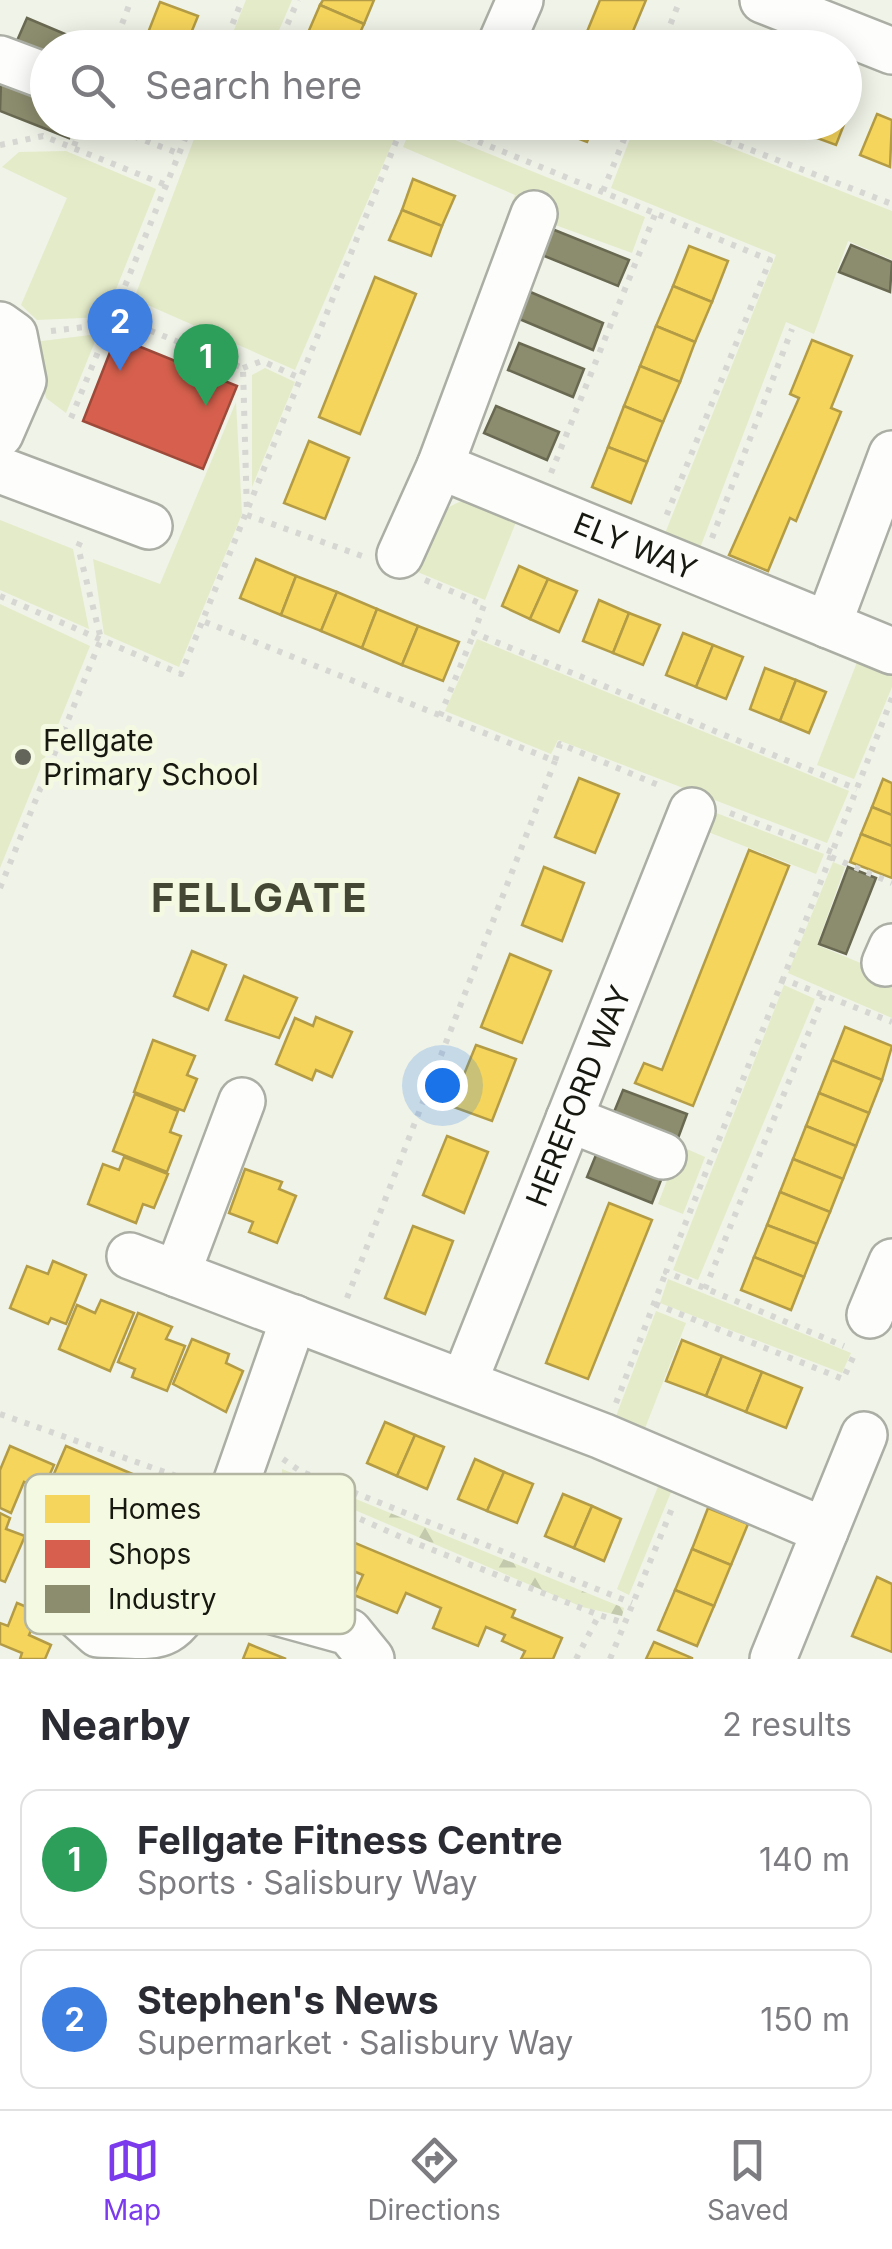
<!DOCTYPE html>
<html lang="en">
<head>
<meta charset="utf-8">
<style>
  :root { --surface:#fff; --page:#f7f7f7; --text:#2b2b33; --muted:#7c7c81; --line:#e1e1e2; --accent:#7c3aed }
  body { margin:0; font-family:Inter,sans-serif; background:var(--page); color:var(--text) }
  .you { position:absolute; left:442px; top:1085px; width:35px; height:35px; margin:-25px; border:8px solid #fff; border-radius:50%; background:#1a73e8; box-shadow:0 0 0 15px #1a73e833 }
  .badge { display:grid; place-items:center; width:65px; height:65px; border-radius:50%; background:var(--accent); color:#fff; font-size:32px; font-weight:700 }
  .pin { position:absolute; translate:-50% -82px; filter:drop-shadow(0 2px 5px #0008) }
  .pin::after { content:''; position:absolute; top:52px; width:35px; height:30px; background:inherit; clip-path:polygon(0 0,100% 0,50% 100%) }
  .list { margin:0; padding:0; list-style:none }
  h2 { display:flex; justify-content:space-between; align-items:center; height:130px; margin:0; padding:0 40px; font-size:42px }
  h2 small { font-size:32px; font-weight:400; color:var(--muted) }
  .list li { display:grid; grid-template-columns:65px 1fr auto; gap:30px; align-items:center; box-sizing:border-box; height:140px; margin:0 20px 20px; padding:0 20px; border:2px solid var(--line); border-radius:20px }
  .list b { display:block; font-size:38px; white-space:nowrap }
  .list p { margin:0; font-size:32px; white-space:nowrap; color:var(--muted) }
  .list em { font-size:32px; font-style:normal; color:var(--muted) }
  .icon { flex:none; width:55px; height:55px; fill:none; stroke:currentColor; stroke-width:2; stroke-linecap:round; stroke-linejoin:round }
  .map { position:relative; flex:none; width:892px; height:1659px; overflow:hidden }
  .search { position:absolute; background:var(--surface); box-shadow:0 5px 25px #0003; left:30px; right:30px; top:30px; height:110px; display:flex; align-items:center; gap:25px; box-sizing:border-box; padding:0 35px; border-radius:55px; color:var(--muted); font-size:38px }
  .sheet { height:450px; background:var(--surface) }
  nav { display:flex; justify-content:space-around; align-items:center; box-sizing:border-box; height:140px; border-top:2px solid var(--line); background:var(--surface); font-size:28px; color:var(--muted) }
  nav a { display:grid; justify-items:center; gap:5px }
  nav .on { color:var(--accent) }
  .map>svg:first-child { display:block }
  .grass { fill:#e4ebc9 }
  .forest { fill:url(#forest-firs) }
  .homes { fill:#f6d55c; stroke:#b39c45; stroke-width:2.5 }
  .shops { fill:#d6604d; stroke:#9d4a3b; stroke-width:2.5 }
  .industry { fill:#8c8c6e; stroke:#696952; stroke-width:2.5 }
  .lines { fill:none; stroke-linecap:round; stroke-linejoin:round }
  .minor-casing { stroke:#abaea4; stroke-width:50 }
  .path { stroke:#d6d6d3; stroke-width:6; stroke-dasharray:5 8; stroke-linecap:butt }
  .minor { stroke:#fdfdfb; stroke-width:45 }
  .poi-dot { fill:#63655b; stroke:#f4f9e1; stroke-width:4 }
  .labels { text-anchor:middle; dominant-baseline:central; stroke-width:10; stroke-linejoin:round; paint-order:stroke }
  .street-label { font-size:30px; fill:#171810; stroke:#f4f9e1 }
  .poi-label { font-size:30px; fill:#171810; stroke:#f4f9e1; text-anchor:start }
  .district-label { font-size:40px; font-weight:bold; letter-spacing:2.5px; fill:#434733; stroke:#f4f9e1 }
  .key { fill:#f4f9e1; stroke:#b2b6a2; stroke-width:2.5 }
  .key-label { font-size:28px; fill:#171810 }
</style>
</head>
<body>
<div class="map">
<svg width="892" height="1659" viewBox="0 0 892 1659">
  <defs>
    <pattern id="forest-firs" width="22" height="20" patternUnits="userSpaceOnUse" patternTransform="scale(2.5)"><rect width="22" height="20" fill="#e4ebc9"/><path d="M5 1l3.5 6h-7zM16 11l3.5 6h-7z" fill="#c3c9ac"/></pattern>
  </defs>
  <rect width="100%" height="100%" fill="#f0f3e7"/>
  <!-- grass -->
  <g class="grass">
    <polygon points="246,0 292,0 272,47 234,30"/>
    <polygon points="200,123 401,123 295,370 134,299"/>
    <polygon points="413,123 645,217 632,253 547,222 549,216 512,203 515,195 403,147"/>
    <polygon points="636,123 668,123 892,211 892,260 848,241 814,334 786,322 697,556 662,541 776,255 611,188"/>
    <polygon points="66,151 156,189 105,317 37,320 21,305 67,198 2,167 19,152"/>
    <polygon points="98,334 66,413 46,398 34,342"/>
    <polygon points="265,368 295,382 252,487 252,375"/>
    <polygon points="236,402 242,514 179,667 104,634 93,559 160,584"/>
    <path d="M468,499L518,517L485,600L408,568C423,535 431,510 468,499Z"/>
    <polygon points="0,520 73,549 89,629 0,590"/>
    <polygon points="0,604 90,646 0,868"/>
    <polygon points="477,639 849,791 827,843 558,740 551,754 445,711"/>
    <polygon points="859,657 892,669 892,687 854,779 817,765"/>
    <polygon points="711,811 824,854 816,874 703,830"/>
    <polygon points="833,862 845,867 817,945 892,976 892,1018 788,973"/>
    <polygon points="784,985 815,999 698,1280 673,1270"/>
    <polygon points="680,1146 705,1157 683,1214 658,1204"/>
    <polygon points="668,1279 851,1353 842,1373 660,1303"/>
    <polygon points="656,1311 686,1323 642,1436 613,1424"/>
    <polygon points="663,1474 676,1480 629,1595 617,1589"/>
  </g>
  <!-- forest -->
  <polygon class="forest" points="282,1469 624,1608 622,1616 582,1607 282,1479"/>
  <!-- homes -->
  <g class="homes">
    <polygon points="323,0 374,0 364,24 320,5"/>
    <polygon points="600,0 646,0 626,48 582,44"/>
    <polygon points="160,2 198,16 185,48 144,43"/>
    <polygon points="320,5 364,24 353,48 337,48 307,35"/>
    <polygon points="844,101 852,104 836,145 806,134 810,122 844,122"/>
    <polygon points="877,114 892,120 890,167 860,155"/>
    <polygon points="113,122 156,122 150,138"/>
    <polygon points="550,122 595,122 587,142 548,127"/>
    <polygon points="413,179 455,196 442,226 402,210"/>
    <polygon points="402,210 442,226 431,256 389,240"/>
    <polygon points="689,246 728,261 712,302 673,286"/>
    <polygon points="375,277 416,294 360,434 319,417"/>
    <polygon points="673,286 712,302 695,342 656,326"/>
    <polygon points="656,326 695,342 680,382 640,366"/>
    <polygon points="812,340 852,356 831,408 841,412 796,521 790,518 768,571 729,555 799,398 790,394"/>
    <polygon points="640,366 680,382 663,422 624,406"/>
    <polygon points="624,406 663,422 647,462 608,447"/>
    <polygon points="309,441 349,458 325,519 284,503"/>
    <polygon points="608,447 647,462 631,503 592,487"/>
    <polygon points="256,559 296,576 281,615 240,598"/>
    <polygon points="519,566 548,579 530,619 502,606"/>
    <polygon points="296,576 337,592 321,631 281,615"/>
    <polygon points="548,579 577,591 559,632 530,619"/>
    <polygon points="337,592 377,609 362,648 321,631"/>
    <polygon points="599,600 629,613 613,653 583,641"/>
    <polygon points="377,609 418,626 402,665 362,648"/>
    <polygon points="629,613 660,625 643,665 613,653"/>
    <polygon points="418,626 459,642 443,681 402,665"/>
    <polygon points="683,633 713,645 696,687 666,675"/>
    <polygon points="713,645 743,657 726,699 696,687"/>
    <polygon points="765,668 796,680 780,721 750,709"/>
    <polygon points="796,680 826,692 809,733 780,721"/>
    <polygon points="579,778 619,794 595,853 555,837"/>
    <polygon points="883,779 892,783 892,815 872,807"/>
    <polygon points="872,807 892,815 892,846 861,834"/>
    <polygon points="861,834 892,846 892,878 850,862"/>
    <polygon points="749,850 789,866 693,1106 635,1083 644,1063 662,1070"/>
    <polygon points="544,867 584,883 562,941 522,925"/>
    <polygon points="192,951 226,965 208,1010 174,996"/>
    <polygon points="510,954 551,971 522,1043 481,1027"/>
    <polygon points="244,976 297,998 279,1038 226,1020"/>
    <polygon points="316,1017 352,1032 332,1077 316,1070 312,1080 276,1064 295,1018 313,1026"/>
    <polygon points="845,1027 892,1046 882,1080 832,1060"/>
    <polygon points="153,1040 195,1056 187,1075 197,1079 184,1111 134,1092"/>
    <polygon points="476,1045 516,1059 492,1121 451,1106"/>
    <polygon points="832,1060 882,1080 869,1113 819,1093"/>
    <polygon points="819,1093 869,1113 856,1146 806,1126"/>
    <polygon points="135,1094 178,1111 170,1132 181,1136 167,1172 113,1151"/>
    <polygon points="806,1126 856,1146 843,1179 793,1159"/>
    <polygon points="447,1136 488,1152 464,1213 423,1195"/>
    <polygon points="124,1157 168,1174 154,1208 143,1204 136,1223 88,1204 103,1164 119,1170"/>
    <polygon points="793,1159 843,1179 830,1212 780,1192"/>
    <polygon points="245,1169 282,1182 279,1189 296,1196 277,1243 249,1232 253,1222 229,1213"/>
    <polygon points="780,1192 830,1212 817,1244 767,1225"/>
    <polygon points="609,1203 652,1220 588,1379 546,1363"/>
    <polygon points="767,1225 817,1244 804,1277 754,1257"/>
    <polygon points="413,1226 453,1241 425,1314 385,1298"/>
    <polygon points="754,1257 804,1277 791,1310 741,1290"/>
    <polygon points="53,1261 86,1275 66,1324 51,1318 48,1324 10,1308 27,1266 48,1274"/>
    <polygon points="101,1300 134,1313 110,1371 59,1349 77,1305 95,1313"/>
    <polygon points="138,1313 172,1327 166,1339 185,1346 167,1391 132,1377 135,1369 118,1362"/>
    <polygon points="192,1339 229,1354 226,1363 243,1371 226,1412 173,1384"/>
    <polygon points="682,1340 722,1356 706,1396 666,1381"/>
    <polygon points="722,1356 762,1372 746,1412 706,1396"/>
    <polygon points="762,1372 802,1388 786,1428 746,1412"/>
    <polygon points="385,1422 415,1435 397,1476 367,1463"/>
    <polygon points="415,1435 444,1447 427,1489 397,1476"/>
    <polygon points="10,1446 54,1465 43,1490 24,1482 11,1513 0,1508 0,1470"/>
    <polygon points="66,1446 194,1500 170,1554 145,1543 158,1513 137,1504 129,1523 105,1513 113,1494 77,1478 68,1499 47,1490"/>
    <polygon points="475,1459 504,1472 487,1511 458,1499"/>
    <polygon points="504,1472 533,1484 517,1523 487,1511"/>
    <polygon points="563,1494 592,1506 574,1548 545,1536"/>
    <polygon points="262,1504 515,1610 512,1617 562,1638 553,1659 521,1659 525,1651 502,1641 505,1635 486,1627 478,1646 433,1628 441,1608 406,1593 397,1613 354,1595 363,1575 346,1568 339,1585 318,1576 325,1559 306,1551 297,1574 274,1564 283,1541 252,1529"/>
    <polygon points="592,1506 621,1519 604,1561 574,1548"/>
    <polygon points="708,1508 748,1524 731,1565 692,1549"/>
    <polygon points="0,1513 10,1518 6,1529 25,1536 5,1582 0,1580"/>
    <polygon points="692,1549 731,1565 714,1606 675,1590"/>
    <polygon points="877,1577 892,1584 892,1652 852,1636"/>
    <polygon points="675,1590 714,1606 697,1646 658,1630"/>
    <polygon points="17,1603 39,1612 29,1635 51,1645 45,1659 20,1659 22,1653 0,1644 0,1623 8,1626"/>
    <polygon points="654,1642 692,1658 692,1659 646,1659"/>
    <polygon points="249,1644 286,1659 243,1659"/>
  </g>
  <!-- shops -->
  <polygon class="shops" points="116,337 237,386 203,469 83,421"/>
  <!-- industry -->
  <g class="industry">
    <polygon points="27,18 98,48 48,48 48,57 16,43"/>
    <polygon points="1,81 48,100 48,122 75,122 69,138 0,111"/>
    <polygon points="552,229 629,260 618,286 542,255"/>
    <polygon points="851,245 892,262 890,292 839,272"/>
    <polygon points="528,291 603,323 593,350 517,318"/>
    <polygon points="519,343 584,369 573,397 508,370"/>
    <polygon points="496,406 559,432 547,460 484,433"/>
    <polygon points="848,867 876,878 846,954 819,944"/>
    <polygon points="623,1090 687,1114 677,1141 612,1117"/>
    <polygon points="598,1150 663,1175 652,1203 587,1177"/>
  </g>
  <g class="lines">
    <!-- minor casing -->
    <g class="minor-casing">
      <g id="minor">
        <polyline points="763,0 892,51"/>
        <polyline points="499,48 520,0"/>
        <polyline points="0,59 48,77"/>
        <path id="s1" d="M534,214L440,466L892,651"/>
        <polyline points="0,325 14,335 23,381 0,434"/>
        <polyline points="0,470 149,526"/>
        <polyline points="400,555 440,466"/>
        <polyline points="828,625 892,454"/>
        <polyline points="885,963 892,947"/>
        <polyline points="569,1119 663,1156"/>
        <polyline points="130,1256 602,1436 825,1531 773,1659"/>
        <polyline points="177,1274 242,1101"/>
        <polyline points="870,1315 892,1262"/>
        <path id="s2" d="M464,1382L692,811"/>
        <polyline points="825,1531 864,1435"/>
        <path d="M74,1541L55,1595L98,1634C162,1636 170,1645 201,1583L269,1610L349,1632L371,1659"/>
        <polyline points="201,1583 294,1318"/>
      </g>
    </g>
    <!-- path -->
    <g class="path">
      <polyline points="227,38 249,48"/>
      <polyline points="113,48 131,0"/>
      <polyline points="223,48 242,0"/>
      <polyline points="277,48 298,0"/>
      <polyline points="661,48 680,0"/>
      <polyline points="97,122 180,154"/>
      <polyline points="430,122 770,260 665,519"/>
      <polyline points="678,122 892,204"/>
      <polyline points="0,145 43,136 166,185"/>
      <polyline points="74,146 83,122"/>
      <polyline points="603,191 631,122"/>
      <polyline points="114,316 243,368 247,515 362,556"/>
      <polyline points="51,331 110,324"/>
      <polyline points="243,368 262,361 300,378"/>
      <polyline points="71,418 192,122"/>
      <polyline points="551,473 656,212"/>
      <polyline points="712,538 792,329"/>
      <polyline points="425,580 484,605 474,633 857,789"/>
      <polyline points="0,596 181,674 404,122"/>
      <polyline points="205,622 555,761 560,744 663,787"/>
      <polyline points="892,698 783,979 892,1022"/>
      <polyline points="440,716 474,633"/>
      <polyline points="730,813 832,852"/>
      <polyline points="831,857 892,883"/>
      <polyline points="0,888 101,639 78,547 82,538"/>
      <polyline points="783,979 666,1272 844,1346"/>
      <polyline points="705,1289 824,995"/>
      <polyline points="347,1298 555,761"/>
      <polyline points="655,1304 843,1379 856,1351"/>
      <polyline points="616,1403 666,1272"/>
      <polyline points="0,1414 196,1483"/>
      <polyline points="283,1459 300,1471 632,1603"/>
      <polyline points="277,1482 410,1541 599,1615"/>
      <polyline points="576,1659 599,1615 624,1623"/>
      <polyline points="610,1659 673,1506"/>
    </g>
    <!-- minor -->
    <use href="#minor" class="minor"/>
  </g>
  <!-- markers -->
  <circle class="poi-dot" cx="23" cy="757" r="10"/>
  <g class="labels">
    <!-- street labels -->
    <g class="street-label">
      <text stroke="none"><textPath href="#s1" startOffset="480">ELY WAY</textPath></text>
      <text stroke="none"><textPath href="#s2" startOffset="308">HEREFORD WAY</textPath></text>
    </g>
    <!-- poi labels -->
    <g class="poi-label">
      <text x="43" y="740">Fellgate<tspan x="43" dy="34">Primary School</tspan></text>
    </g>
    <!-- district labels -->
    <g class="district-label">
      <text x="260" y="897">FELLGATE</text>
    </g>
  </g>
  <!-- legend -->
  <rect x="25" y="1474" width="330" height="160" rx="15" class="key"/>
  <rect x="45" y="1495" width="45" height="28" fill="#f6d55c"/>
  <rect x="45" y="1540" width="45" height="28" fill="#d6604d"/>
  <rect x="45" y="1585" width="45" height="28" fill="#8c8c6e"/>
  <g class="key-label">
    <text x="108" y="1519">Homes</text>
    <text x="108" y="1564">Shops</text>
    <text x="108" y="1609">Industry</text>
  </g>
</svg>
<div class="you"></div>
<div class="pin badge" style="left:206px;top:406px;background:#2e9e5b">1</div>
<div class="pin badge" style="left:120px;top:371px;background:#3f7fe0">2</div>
<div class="search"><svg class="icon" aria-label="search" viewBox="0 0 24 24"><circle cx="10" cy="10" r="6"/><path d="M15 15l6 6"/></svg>Search here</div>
</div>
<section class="sheet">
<h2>Nearby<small>2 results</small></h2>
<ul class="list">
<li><span class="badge" style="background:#2e9e5b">1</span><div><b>Fellgate Fitness Centre</b><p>Sports · Salisbury Way</p></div><em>140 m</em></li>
<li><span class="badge" style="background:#3f7fe0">2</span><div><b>Stephen's News</b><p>Supermarket · Salisbury Way</p></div><em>150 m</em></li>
</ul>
</section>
<nav>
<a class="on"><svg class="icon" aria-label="map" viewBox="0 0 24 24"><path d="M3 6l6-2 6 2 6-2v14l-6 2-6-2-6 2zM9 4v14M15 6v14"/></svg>Map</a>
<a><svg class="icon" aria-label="directions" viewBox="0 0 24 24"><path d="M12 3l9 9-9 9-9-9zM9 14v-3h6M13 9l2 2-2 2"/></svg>Directions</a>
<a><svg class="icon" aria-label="saved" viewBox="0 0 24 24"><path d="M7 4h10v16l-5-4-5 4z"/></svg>Saved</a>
</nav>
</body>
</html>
